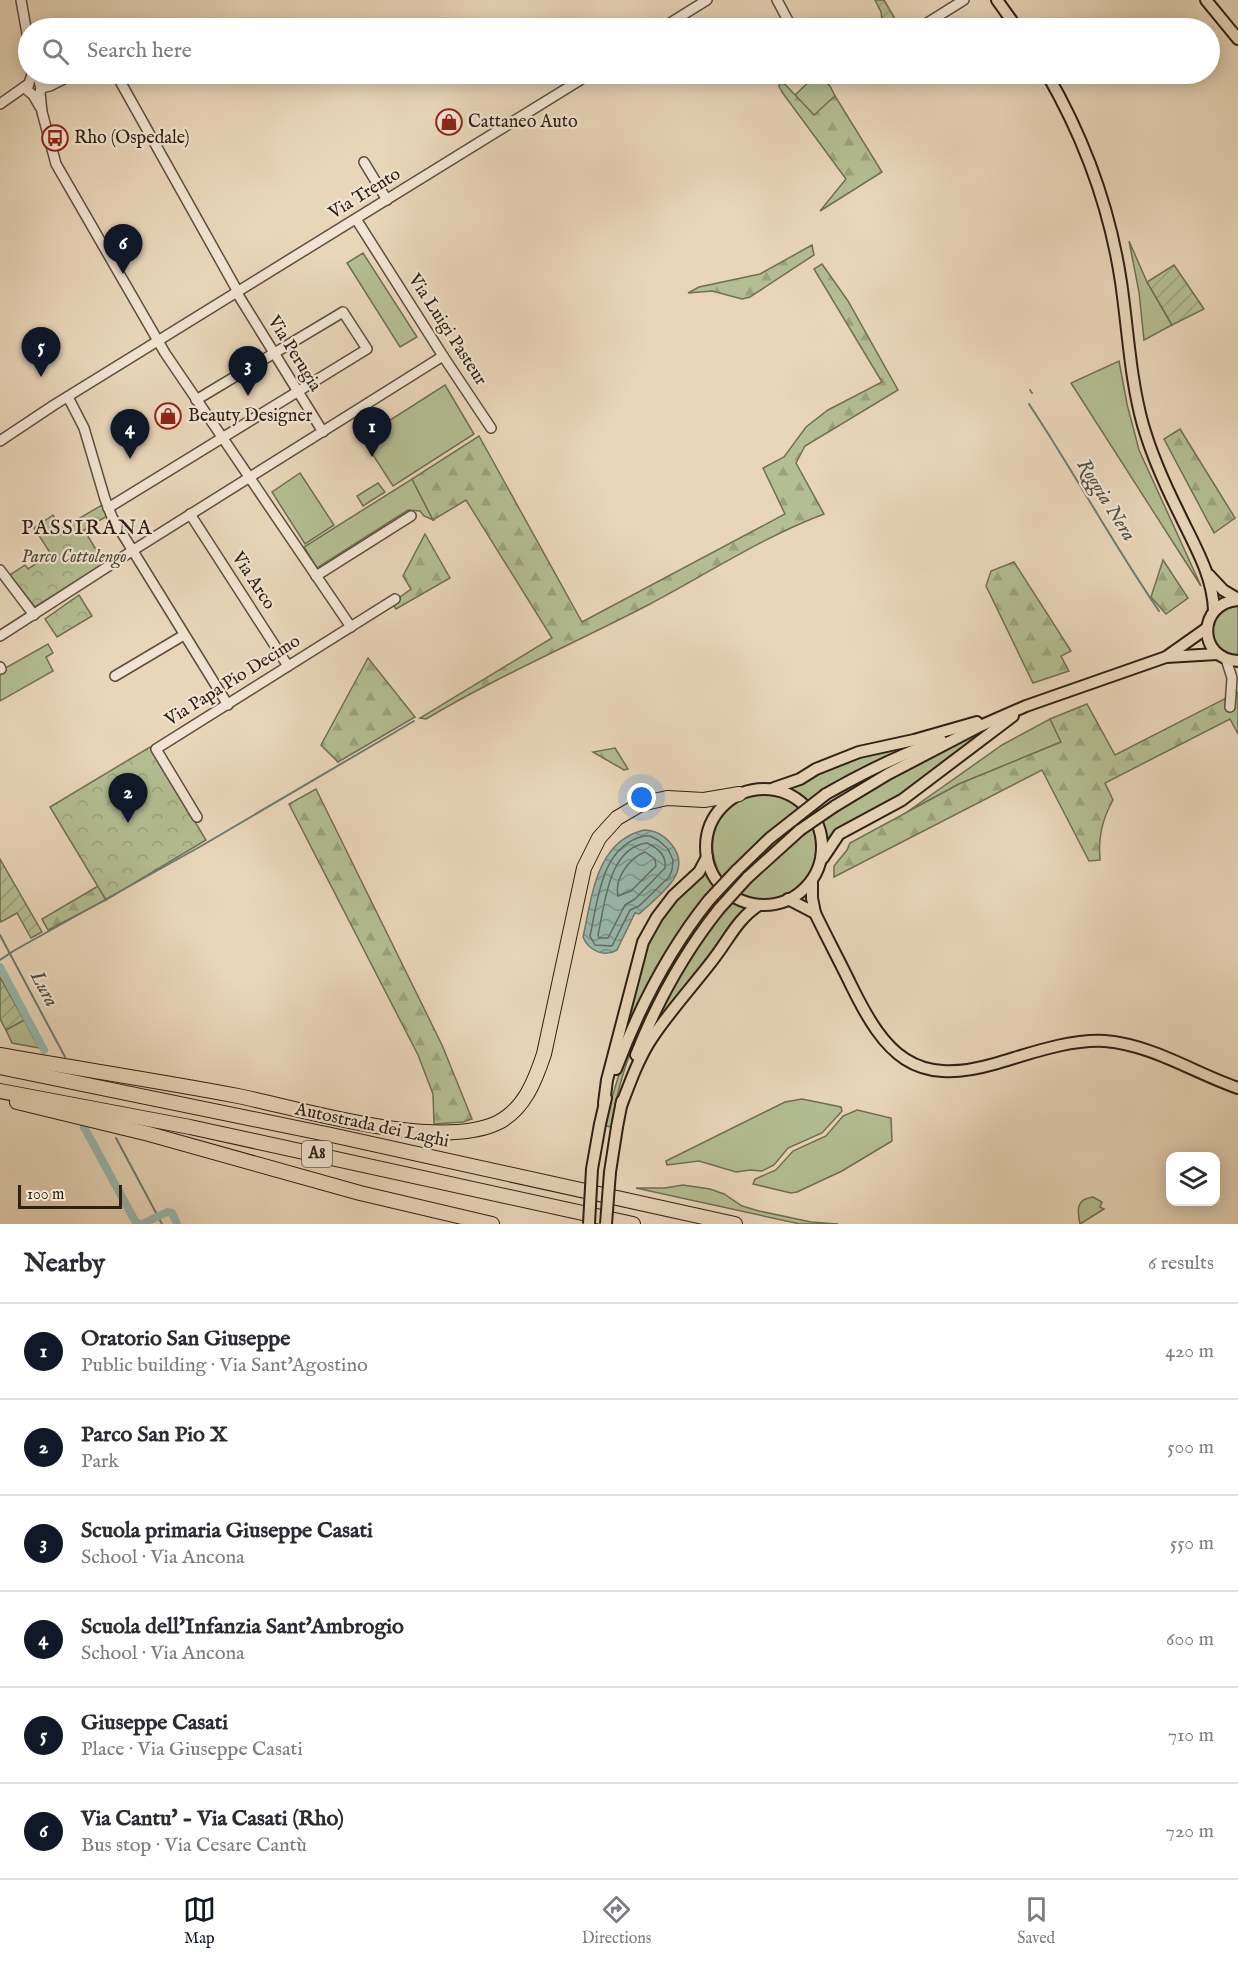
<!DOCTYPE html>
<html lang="en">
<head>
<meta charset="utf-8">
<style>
  :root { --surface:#fff; --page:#f2f2f3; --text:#2b2b33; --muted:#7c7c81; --line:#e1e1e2; --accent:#111827 }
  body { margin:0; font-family:"IM FELL English",serif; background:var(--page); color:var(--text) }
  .controls { position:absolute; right:18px; bottom:18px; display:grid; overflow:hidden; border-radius:12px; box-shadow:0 3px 15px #0003 }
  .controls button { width:54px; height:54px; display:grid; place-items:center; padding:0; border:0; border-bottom:2px solid var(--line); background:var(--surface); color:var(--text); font:30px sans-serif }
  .scale { position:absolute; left:18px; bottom:15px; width:104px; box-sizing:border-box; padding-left:6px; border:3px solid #2f2014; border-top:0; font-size:16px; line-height:21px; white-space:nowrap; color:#2f2014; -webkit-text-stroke:4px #f1e4d2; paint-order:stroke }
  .you { position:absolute; left:642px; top:798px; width:21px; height:21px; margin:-15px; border:4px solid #fff; border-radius:50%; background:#1a73e8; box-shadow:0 0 0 9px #1a73e833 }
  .badge { display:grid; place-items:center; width:39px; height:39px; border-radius:50%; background:var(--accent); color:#fff; font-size:20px; font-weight:700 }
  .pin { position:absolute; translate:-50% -50px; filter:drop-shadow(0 2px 3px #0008) }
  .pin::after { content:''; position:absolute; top:32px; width:21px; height:18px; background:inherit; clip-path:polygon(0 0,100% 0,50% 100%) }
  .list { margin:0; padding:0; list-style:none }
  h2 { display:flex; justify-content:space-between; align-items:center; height:78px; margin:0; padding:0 24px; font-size:26px }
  h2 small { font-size:20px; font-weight:400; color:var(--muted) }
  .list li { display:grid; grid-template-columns:39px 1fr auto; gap:18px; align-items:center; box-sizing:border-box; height:96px; padding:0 24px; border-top:2px solid var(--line) }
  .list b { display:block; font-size:22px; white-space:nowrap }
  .list p { margin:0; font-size:20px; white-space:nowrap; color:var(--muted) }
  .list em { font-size:20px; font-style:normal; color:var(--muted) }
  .icon { flex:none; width:33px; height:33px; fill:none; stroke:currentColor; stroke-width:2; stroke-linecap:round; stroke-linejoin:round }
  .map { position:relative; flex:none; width:1238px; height:1224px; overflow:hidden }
  .search { position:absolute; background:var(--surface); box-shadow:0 3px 15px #0003; left:18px; right:18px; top:18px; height:66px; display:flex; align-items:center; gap:15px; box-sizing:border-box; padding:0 21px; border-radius:33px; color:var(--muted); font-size:22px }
  .sheet { height:654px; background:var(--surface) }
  nav { display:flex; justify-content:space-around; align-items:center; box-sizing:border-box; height:84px; border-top:2px solid var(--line); background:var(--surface); font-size:16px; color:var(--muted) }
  nav a { display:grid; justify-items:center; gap:3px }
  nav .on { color:var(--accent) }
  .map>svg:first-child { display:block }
  .grass { fill:#b3be92; stroke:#716f53; stroke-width:1.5 }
  .forest { fill:url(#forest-firs); stroke:#716f53; stroke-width:1.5 }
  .park { fill:url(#park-crowns); stroke:#716f53; stroke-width:1.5 }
  .garden { fill:url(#garden-furrows); stroke:#716f53; stroke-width:1.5 }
  .water { fill:url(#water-waves); stroke:#6d7c70; stroke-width:1.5 }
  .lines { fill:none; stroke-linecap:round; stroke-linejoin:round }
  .shore { stroke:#636c61; stroke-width:1.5 }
  .stream { stroke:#6d7c70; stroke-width:2 }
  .canal { stroke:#97b9ae; stroke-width:8 }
  .minor-casing { stroke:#5e4e3d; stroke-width:12 }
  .major-casing { stroke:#2f2014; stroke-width:14 }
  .highway-casing { stroke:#2f2014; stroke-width:16 }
  .minor { stroke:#f1e4d2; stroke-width:9 }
  .major { stroke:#e9d6b9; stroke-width:10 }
  .highway { stroke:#e9d6b9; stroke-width:14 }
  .major-bridge-casing { stroke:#2f2014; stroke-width:14; stroke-linecap:butt }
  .major-bridge { stroke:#e9d6b9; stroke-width:10 }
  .labels { text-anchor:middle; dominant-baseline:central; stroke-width:4.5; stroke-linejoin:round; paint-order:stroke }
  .shield { fill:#f1e4d2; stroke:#695b4d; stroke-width:1.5 }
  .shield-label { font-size:16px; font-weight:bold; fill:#2f2014 }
  .poi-label { font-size:18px; fill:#2f2014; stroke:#f1e4d2; text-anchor:start }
  .street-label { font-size:18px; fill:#2f2014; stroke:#f1e4d2 }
  .park-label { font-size:18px; font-style:italic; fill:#504834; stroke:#f1e4d2 }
  .water-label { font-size:20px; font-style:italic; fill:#4e4e42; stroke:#f1e4d2 }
  .quarter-label { font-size:21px; letter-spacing:1.5px; fill:#2f2014; stroke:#f1e4d2 }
</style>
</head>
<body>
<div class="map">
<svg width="1238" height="1224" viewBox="0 0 1238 1224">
  <defs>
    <pattern id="forest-firs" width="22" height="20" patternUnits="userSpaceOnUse" patternTransform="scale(1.5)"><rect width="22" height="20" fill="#b3be92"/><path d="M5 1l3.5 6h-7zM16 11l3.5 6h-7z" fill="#9aa37d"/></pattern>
    <pattern id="park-crowns" width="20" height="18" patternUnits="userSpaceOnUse" patternTransform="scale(1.5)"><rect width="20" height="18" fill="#b3be92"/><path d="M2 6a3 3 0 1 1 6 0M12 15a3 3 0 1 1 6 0" fill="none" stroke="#9aa37d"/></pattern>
    <pattern id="garden-furrows" width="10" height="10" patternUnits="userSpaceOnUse" patternTransform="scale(1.5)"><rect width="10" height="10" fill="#b3be92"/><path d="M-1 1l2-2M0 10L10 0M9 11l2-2" fill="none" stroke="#9aa37d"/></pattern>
    <pattern id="water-waves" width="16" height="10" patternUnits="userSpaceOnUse" patternTransform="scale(1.5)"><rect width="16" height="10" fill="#97b9ae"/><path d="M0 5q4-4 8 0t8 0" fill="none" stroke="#7c968c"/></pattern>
  </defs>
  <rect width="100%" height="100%" fill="#e9d6b9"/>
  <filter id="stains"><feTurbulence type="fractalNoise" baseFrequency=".00333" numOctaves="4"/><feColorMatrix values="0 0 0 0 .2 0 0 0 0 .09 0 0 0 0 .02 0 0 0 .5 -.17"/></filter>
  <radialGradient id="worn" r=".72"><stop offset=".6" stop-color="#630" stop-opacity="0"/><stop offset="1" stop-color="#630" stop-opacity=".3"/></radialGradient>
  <!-- grass -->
  <g class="grass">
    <polygon points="817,74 830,86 835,96 814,116 795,95"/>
    <polygon points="1129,241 1147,282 1172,325 1144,340 1139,292"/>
    <polygon points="363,253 417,337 400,347 347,263"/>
    <polygon points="1119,361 1127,404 1139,450 1201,586 1071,383"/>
    <polygon points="445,385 474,434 393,486 362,438"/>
    <polygon points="300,473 334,525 305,544 272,492"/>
    <polygon points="412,479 433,520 424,516 420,511 408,510 317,568 304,547"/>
    <polygon points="378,483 385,492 363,506 357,496"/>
    <path d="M1238,606V656C1234,655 1227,655 1223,652C1200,639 1215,608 1238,606Z"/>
    <polygon points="48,644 53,653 46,657 53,671 0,701 0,671"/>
    <polygon points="1050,719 1061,742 959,784 907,812 1002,745"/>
    <polygon points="986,731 927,778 829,842 822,820 857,794 932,754"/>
    <polygon points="910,743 910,747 809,802 799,794 790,789 834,764"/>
    <path d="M755,794L782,796L802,808L761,839L721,877C703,840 714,806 755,794Z"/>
    <path d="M814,826C833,874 785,914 739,895L751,882L749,881L794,839Z"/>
    <path d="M706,869L715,884L705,895L706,897L663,956L635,1009L624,1033C630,992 646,933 674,902C684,890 697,882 706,869Z"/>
    <polygon points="734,901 749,908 650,1034 672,984 723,911 724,912"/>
    <path d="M711,903L715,908C664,970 623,1047 611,1127L606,1126L608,1111L623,1061L667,965Z"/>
    <polygon points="24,1020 39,1048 12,1043 6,1030"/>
    <polygon points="802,1099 841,1107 842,1111 822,1133 788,1148 774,1165 762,1171 750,1170 736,1172 699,1161 667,1165 666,1161 785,1102"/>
    <polygon points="857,1110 891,1118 892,1141 842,1171 797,1192 791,1193 753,1184 755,1179 776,1170 793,1151 826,1136 843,1116"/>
    <polygon points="683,1185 710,1189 724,1194 742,1206 759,1211 811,1222 838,1224 800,1224 636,1188 665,1188"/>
    <path d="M1093,1197L1102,1202L1100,1207L1104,1209L1080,1224C1077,1210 1076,1199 1093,1197Z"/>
  </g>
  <!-- forest -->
  <g class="forest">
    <polygon points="780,79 814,115 835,96 882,172 820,211 846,179 782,92 779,86"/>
    <polygon points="812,245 814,255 750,297 742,299 712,291 688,293 699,287 760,274"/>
    <path d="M822,264L848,301L898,390L805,446L796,463L824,514C763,537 707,574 650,604C575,643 498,676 426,719L420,718L552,638L466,500L433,520L412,479L479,436L582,622L785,514L763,468L784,457L806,427L828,410L882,382L814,269Z"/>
    <polygon points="1180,429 1235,518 1214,533 1164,439"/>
    <polygon points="425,534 450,578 396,609 392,603 411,589 403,576"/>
    <polygon points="1163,560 1188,598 1166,614 1151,597"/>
    <polygon points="1014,562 1071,651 1061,656 1069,671 1033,683 986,586 991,571"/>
    <polygon points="368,658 415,717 338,762 321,745"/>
    <path d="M1238,692V734L1230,719L1105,783L1113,800C1102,820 1098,837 1100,860L1089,861L1042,770L834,877V866L847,850L850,843L959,784L1061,742L1050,719L1087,704L1115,755Z"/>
    <polygon points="615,748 628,769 624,770 593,752"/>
    <polygon points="316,789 442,1045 472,1119 463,1122 434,1124 433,1094 418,1055 289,804"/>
    <polygon points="98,886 106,900 48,930 42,919"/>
  </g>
  <!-- park -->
  <g class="park">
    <polygon points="102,505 107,516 84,530 105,564 35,607 10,575 25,565 28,569 51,554 34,528 53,515 61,529"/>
    <polygon points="79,595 92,616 57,637 45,619"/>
    <polygon points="150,747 206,840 106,900 50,807"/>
  </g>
  <!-- garden -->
  <g class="garden">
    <polygon points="875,0 884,0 898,24 889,28 883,28 881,12"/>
    <polygon points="1174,265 1204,309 1172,325 1147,282"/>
    <polygon points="0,859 42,932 31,938 17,913 1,922 0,919"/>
    <polygon points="0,977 24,1020 6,1030 0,1019"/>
  </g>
  <!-- water -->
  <path class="water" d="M644,830C655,830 665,836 672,845C694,873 658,896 639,914L635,913L617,950C604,958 588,950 583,937C592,897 596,841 644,830Z"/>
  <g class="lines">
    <!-- shore -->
    <g class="shore">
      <path d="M644,836H650L658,840L668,849L673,860L672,870L669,877L639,906L630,910L612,946L595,945L590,936C598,900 601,846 644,836Z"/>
      <path d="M647,843C658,848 667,855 665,868L635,899L625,905L608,938H599L598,935C605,904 608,848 647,843Z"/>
      <path d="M645,852L655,859L656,866L631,891L618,896C614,879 629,858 645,852Z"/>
    </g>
    <!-- stream -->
    <g class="stream">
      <polyline points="1030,390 1032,393"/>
      <path d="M1029,404C1074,472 1113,544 1159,611"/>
      <polyline points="0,935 65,1057"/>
      <polyline points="0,960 15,950 203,845 414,721"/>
      <polyline points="116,1138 162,1224"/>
    </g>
    <!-- canal -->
    <g class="canal">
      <polyline points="0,967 44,1050"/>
      <polyline points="84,1127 135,1221 139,1224"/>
      <polyline points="142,1224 167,1212 172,1213 177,1224"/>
    </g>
    <!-- minor casing -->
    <g class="minor-casing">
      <g id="minor">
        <polyline points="21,0 28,39"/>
        <polyline points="777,0 792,28"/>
        <polyline points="662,28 707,0"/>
        <polyline points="919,28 964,0"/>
        <polyline points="32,74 27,90 33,95 40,107"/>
        <polyline points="37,74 41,88 40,93 42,112 56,164 165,353 351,627"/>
        <polyline points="116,74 238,292"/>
        <polyline points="41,88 50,86 74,74"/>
        <polyline points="0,104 27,85"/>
        <polyline points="364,162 387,200"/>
        <polyline points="356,219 443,356 491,428"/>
        <polyline points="237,293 323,432"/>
        <polyline points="68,397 84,428 105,499 112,517 228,705"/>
        <polyline points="0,441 54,405 590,74"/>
        <polyline points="108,508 367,349 343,312 196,400"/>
        <polyline points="190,514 288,666"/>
        <polyline points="132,551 443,356"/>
        <polyline points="0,570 34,615"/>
        <polyline points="316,576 411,516"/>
        <polyline points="0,636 132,551"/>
        <polyline points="1226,659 1232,678 1230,707"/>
        <polyline points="0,667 1,669"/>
        <polyline points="115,676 184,635"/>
        <polyline points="197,817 156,749 395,599"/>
      </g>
    </g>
    <!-- major casing -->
    <g class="major-casing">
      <g id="major">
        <polyline points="997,0 1017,28"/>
        <polyline points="1206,0 1238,39"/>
        <path d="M1047,74C1084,138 1110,209 1121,282C1128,329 1130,379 1143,425C1152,456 1165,485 1179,513C1194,545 1213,575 1214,611"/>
        <polyline points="1209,575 1223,590 1238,599"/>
        <path d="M1238,600C1197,603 1197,659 1238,661"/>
        <polyline points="1166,657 1217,654"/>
        <polyline points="774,788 800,779 816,769 859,752 914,740 977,722"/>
        <circle cx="764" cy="847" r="58"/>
        <path d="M826,794C863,773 901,754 941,740"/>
        <polyline points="835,806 888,774 978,727 1026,706 1166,657 1207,628"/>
        <polyline points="823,858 839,834 902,800 1013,716"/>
        <polyline points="737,870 770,838 793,820"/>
        <polyline points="747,878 800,830"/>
        <path d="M812,880V898L815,913C827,938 840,962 852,987C885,1054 914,1087 994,1064C1029,1054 1068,1039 1105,1041C1153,1045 1194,1073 1238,1088"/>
        <polyline points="788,899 815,913"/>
        <path d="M636,1055C657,1002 684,953 719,909"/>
        <path d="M616,1069C639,1008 668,951 709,900"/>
        <polyline points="604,1103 607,1080 643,942 657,917 673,896 699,872 707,857"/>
        <path d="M621,1106C630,1083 638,1059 652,1038C670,1011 692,987 712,961C728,941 737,919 759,905"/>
        <polyline points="600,1124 606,1098"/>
        <polyline points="617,1127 622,1101"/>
      </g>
    </g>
    <!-- highway casing -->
    <g class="highway-casing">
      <g id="highway">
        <path d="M0,1055C79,1069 159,1081 238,1096C302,1109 437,1151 497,1123C524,1110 535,1081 544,1054L584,868L599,838L617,818L641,804L667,798L704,800L739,794"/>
        <polyline points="0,1067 336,1136 735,1224"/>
        <polyline points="0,1091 190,1127 633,1224"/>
        <polyline points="17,1102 149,1134 360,1193 492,1224"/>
      </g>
    </g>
    <!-- minor -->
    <use href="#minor" class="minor"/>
    <!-- major -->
    <use href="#major" class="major"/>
    <!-- highway -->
    <use href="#highway" class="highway"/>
    <!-- major-bridge casing -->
    <g class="major-bridge-casing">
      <g id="major-bridge">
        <polyline points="793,820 826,794"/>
        <polyline points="800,830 835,806"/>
        <polyline points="709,900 737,870"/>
        <polyline points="719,909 747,878"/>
        <polyline points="589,1224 592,1169 600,1124"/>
        <polyline points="606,1224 610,1172 617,1127"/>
      </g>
    </g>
    <!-- major-bridge -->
    <use href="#major-bridge" class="major-bridge"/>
  </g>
  <!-- icons -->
  <defs>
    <g id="shop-ring" transform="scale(1.35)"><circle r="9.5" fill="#f1e4d2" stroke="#8f2418" stroke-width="1.5"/><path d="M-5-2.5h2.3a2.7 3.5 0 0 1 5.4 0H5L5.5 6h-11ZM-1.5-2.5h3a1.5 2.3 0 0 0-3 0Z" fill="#8f2418"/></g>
    <g id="bus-ring" transform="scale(1.35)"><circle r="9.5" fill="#f1e4d2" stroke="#8f2418" stroke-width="1.5"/><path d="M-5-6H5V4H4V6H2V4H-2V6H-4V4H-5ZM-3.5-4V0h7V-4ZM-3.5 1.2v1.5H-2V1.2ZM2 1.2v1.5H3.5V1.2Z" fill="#8f2418"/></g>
  </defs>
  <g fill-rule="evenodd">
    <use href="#shop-ring" x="449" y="122"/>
    <use href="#bus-ring" x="55" y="138"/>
    <use href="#shop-ring" x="168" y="416"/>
  </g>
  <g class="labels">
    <!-- shield labels -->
    <rect class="shield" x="302" y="1141" width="30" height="26" rx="4.5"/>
    <g class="shield-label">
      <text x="317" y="1154">A8</text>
    </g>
    <!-- poi labels -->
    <g class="poi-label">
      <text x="468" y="122">Cattaneo Auto</text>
      <text x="74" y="138">Rho (Ospedale)</text>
      <text x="188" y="416">Beauty Designer</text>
    </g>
    <!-- street labels -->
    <g class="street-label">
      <text transform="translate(365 194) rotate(-32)">Via Trento</text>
      <text transform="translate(447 330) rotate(57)">Via Luigi Pasteur</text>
      <text transform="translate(294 354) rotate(58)">Via Perugia</text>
      <text transform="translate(253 581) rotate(57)">Via Arco</text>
      <text transform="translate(233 681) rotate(-32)">Via Papa Pio Decimo</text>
      <text transform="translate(372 1126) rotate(12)">Autostrada dei Laghi</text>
    </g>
    <!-- park labels -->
    <g class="park-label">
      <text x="74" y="557">Parco Cottolengo</text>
    </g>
    <!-- water labels -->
    <g class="water-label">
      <text transform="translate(1106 500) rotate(58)">Roggia Nera</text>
      <text transform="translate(44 989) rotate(62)">Lura</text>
    </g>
    <!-- quarter labels -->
    <g class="quarter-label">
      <text x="87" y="528">PASSIRANA</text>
    </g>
  </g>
  <rect width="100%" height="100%" filter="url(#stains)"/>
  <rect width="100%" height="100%" fill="url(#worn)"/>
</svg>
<div class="controls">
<button><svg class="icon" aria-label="layers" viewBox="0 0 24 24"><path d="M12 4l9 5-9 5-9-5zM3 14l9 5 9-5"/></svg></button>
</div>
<div class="scale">100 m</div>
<div class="you"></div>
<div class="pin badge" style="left:372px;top:457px">1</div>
<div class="pin badge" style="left:128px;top:823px">2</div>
<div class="pin badge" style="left:248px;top:396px">3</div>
<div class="pin badge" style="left:130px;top:459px">4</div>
<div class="pin badge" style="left:41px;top:377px">5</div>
<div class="pin badge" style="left:123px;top:274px">6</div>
<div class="search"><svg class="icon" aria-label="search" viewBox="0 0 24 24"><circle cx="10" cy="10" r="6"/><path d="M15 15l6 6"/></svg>Search here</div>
</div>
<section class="sheet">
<h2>Nearby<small>6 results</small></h2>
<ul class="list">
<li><span class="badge">1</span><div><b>Oratorio San Giuseppe</b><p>Public building · Via Sant'Agostino</p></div><em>420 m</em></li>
<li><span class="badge">2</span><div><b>Parco San Pio X</b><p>Park</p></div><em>500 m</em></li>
<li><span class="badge">3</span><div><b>Scuola primaria Giuseppe Casati</b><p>School · Via Ancona</p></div><em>550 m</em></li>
<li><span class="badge">4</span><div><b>Scuola dell'Infanzia Sant'Ambrogio</b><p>School · Via Ancona</p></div><em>600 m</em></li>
<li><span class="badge">5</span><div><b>Giuseppe Casati</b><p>Place · Via Giuseppe Casati</p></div><em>710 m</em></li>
<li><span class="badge">6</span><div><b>Via Cantu' - Via Casati (Rho)</b><p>Bus stop · Via Cesare Cantù</p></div><em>720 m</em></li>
</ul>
</section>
<nav>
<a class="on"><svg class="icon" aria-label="map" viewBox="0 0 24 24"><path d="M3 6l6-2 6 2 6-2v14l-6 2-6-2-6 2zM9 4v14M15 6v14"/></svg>Map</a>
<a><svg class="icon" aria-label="directions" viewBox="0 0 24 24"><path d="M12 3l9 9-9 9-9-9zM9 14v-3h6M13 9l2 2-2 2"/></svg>Directions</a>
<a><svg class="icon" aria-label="saved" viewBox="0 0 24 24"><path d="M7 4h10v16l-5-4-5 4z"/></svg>Saved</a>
</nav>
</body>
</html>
